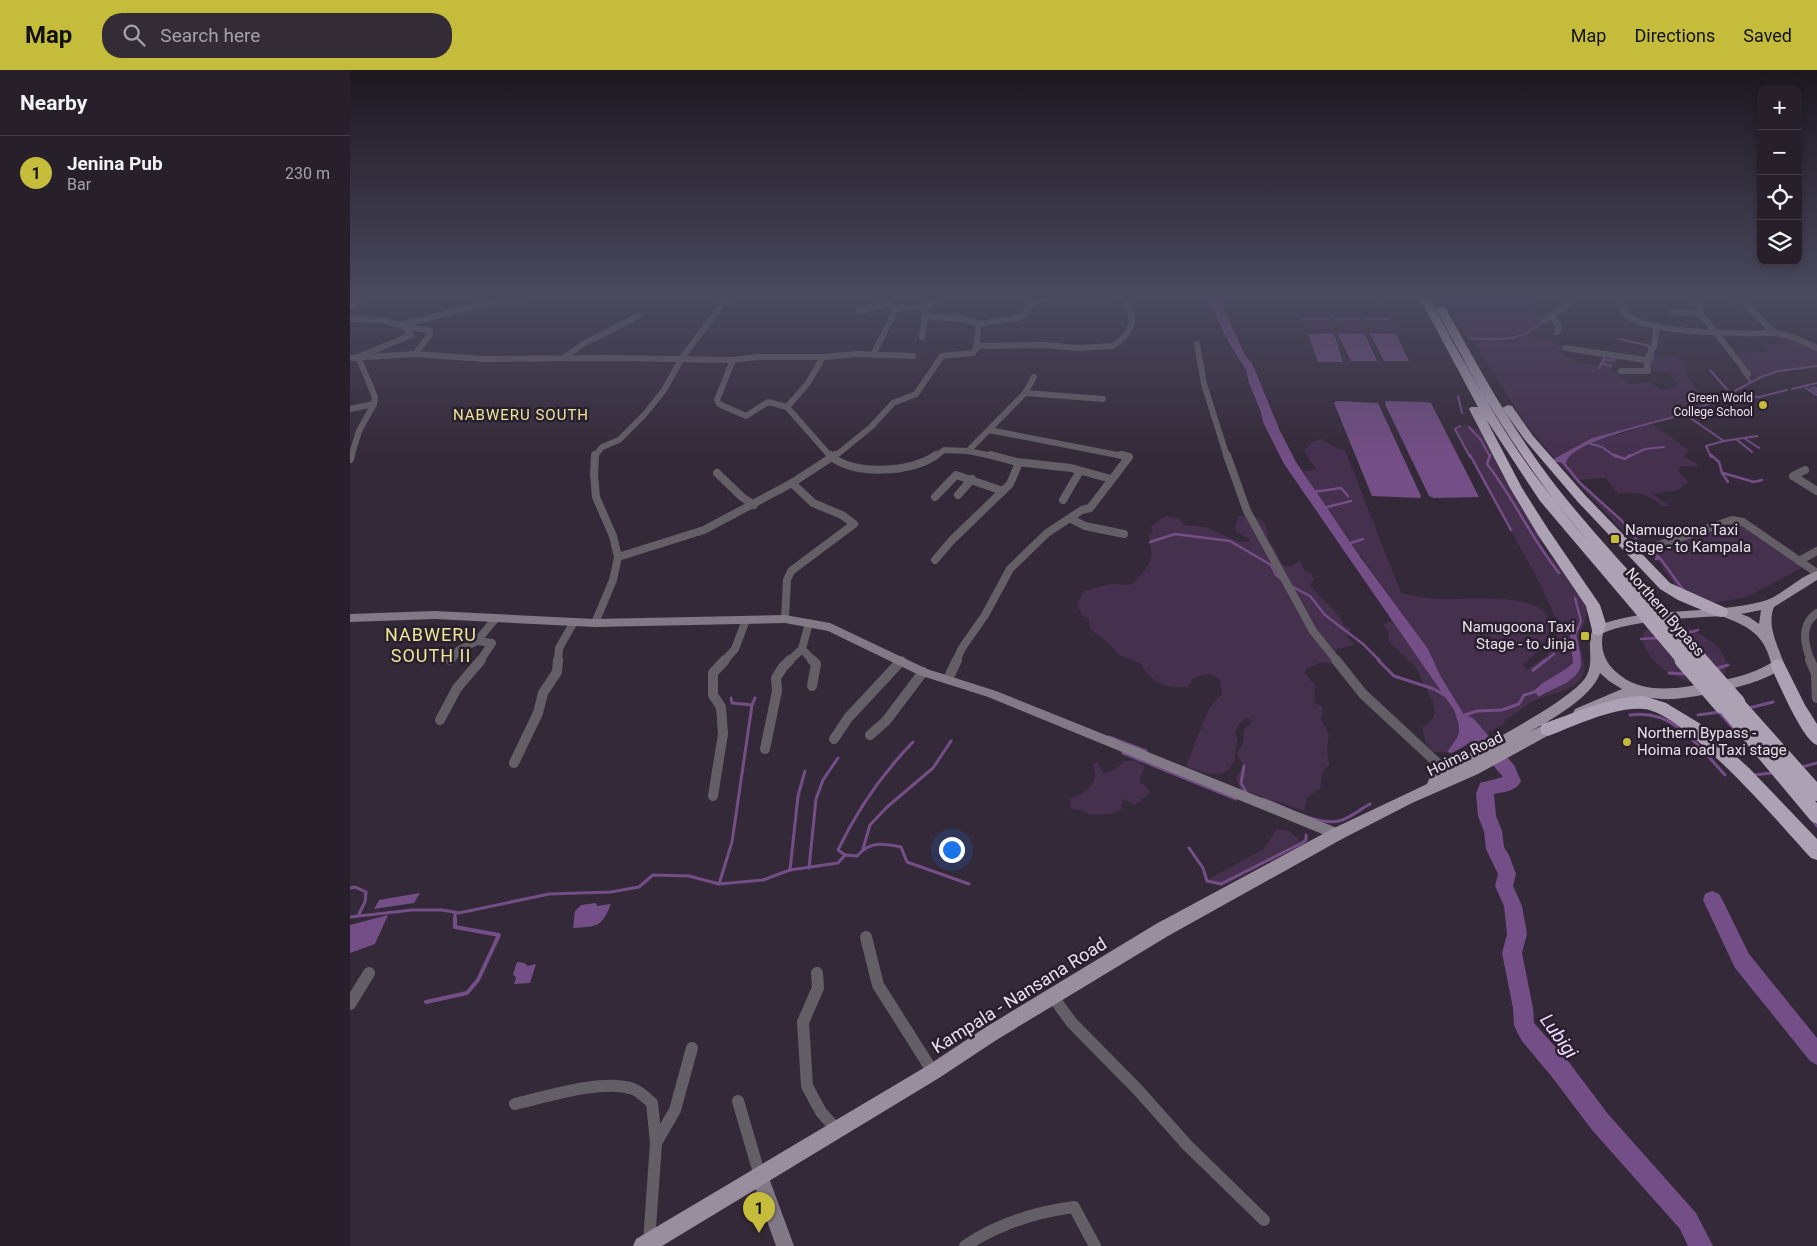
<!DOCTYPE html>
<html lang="en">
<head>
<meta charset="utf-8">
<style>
  :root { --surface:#271f2a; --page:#332c36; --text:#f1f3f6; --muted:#a4a2a8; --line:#433d47; --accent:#c6bc3c }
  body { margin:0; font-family:Roboto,sans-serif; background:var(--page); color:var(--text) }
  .controls { position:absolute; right:15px; top:15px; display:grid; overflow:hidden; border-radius:10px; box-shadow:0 2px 8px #0003 }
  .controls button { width:45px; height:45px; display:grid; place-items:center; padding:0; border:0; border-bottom:1px solid var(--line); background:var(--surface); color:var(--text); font:25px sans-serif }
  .you { position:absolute; left:601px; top:779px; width:18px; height:18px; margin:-12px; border:4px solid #fff; border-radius:50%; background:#1a73e8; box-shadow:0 0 0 8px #1a73e833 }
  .badge { display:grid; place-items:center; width:32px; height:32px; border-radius:50%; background:var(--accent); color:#111; font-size:16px; font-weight:700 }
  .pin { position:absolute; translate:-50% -41px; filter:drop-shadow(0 1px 2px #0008) }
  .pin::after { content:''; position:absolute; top:26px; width:18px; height:15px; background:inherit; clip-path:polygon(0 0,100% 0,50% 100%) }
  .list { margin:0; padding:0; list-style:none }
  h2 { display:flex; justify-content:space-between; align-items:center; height:65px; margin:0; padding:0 20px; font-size:21px }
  h2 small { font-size:16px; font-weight:400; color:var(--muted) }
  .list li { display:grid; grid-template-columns:32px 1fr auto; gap:15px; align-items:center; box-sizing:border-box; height:75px; padding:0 20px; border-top:1px solid var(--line) }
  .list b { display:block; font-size:19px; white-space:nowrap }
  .list p { margin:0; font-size:16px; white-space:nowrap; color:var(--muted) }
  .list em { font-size:16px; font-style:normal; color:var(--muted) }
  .icon { flex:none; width:28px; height:28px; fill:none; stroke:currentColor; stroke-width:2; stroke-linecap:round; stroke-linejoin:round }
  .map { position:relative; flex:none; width:1467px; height:1176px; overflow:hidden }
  header { display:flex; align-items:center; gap:30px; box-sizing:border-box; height:70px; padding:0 25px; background:var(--accent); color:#111 }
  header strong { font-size:24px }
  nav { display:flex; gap:28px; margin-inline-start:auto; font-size:18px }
  .search { width:350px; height:45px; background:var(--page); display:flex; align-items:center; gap:12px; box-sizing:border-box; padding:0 18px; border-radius:20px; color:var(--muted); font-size:19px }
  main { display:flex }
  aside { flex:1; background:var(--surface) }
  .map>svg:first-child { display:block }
  .green { fill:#45304e; fill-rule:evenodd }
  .water { fill:#744e86 }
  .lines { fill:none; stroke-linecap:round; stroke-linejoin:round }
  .stream-far3 { stroke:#744e86; stroke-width:2 }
  .stream-far2 { stroke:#744e86; stroke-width:2.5 }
  .stream-far1 { stroke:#744e86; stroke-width:3 }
  .stream { stroke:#744e86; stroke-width:4 }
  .river { fill:#744e86; fill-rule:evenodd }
  .street-far3 { stroke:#645e66; stroke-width:6 }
  .street-far2 { stroke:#645e66; stroke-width:8 }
  .street-far1 { stroke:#645e66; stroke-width:10 }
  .street { stroke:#645e66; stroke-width:12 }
  .secondary { fill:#827986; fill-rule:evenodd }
  .primary { fill:#988e9e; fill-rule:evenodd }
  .highway { fill:#ada1b4; fill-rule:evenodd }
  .highway-bridge-far1 { stroke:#ada1b4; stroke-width:13 }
  .highway-bridge { stroke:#ada1b4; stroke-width:17 }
  .poi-dot { fill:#c6bc3c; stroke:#2a1f2e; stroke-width:2 }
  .labels { text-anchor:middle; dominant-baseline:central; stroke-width:5; stroke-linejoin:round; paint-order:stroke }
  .far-poi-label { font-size:12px; fill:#e7e0ea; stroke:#2a1f2e; text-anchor:end }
  .far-quarter-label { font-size:15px; letter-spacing:1px; fill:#ece797; stroke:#2a1f2e }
  .poi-label { font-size:15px; fill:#e7e0ea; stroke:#2a1f2e; text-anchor:start }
  .street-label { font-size:15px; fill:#e7e0ea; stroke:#2a1f2e }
  .quarter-label { font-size:18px; letter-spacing:1px; fill:#ece797; stroke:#2a1f2e }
  .near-street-label { font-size:18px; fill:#e7e0ea; stroke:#2a1f2e }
  .near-water-label { font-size:19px; font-style:italic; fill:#f1dbfc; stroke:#2a1f2e }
</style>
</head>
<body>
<header>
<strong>Map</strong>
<div class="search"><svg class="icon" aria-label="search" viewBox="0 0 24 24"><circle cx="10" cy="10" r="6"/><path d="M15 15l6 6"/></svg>Search here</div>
<nav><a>Map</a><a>Directions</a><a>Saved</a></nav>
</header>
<main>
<aside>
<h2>Nearby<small></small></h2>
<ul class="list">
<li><span class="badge">1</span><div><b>Jenina Pub</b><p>Bar</p></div><em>230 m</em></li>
</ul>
</aside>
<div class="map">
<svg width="1467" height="1176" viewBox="0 0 1467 1176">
  <rect width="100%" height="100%" fill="#342938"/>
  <!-- green -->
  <g class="green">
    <polygon points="1026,225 1030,225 1047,260 1023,261 1018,258 1015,249 1038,248"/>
    <polygon points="1090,225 1105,225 1107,226 1176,225 1185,228 1183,230 1187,232 1179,237 1199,246 1185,258 1158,270 1118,267"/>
    <polygon points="1008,248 1014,258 1010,261 990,260 983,249"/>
    <polygon points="953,249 978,249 983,259 958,260 956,258"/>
    <polygon points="1172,265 1203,270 1204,274 1215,277 1212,279 1214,288 1224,289 1225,292 1250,295 1253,286 1266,288 1267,295 1262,294 1262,301 1268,302 1278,314 1300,312 1311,320 1329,317 1320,303 1299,301 1297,293 1301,284 1332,290 1340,310 1356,332 1331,344 1242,368 1205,389 1175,353 1122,269 1159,271"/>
    <polygon points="1431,265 1467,279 1467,295 1430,300 1405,308 1383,283 1419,282 1412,276 1437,275 1430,267 1433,267"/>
    <path d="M1302,354L1338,380L1334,387L1346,393L1348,397L1331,396L1328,400L1338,412L1328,420L1303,424L1319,436L1313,437C1296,423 1291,421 1268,424L1256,408L1229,410L1215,393C1227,373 1254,369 1276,362C1285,360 1293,356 1302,354Z"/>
    <path d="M1116,355L1129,360C1148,394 1164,429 1186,460C1190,465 1190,474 1195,480C1207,496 1225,509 1234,527C1243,545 1229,557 1230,575C1231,587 1239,595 1231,608C1221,623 1194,624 1180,633C1171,639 1164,645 1155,650L1153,655L1132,666L1127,659L1121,656L1063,559L970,429L953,401L967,400L959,390L955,380L962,372L971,369L988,379L995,380L1051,523C1065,526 1079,529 1093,529C1116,530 1208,519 1199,561C1196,574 1184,587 1173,594L1177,600L1197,585L1204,576L1209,560L1207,551L1188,510L1105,359L1110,356ZM1226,561L1231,594L1220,610L1190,627L1184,621L1187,616L1209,605L1223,593L1220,573Z"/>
    <path d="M1208,392L1213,393C1236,420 1263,442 1284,470H1282Z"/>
    <path d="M816,446L828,448L834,455L855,457L889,472H898L900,470L887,462L885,457L888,446C909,446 917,447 918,470C927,479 926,486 933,495L941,497L950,490L955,502L961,503L964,509L960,515L990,547L994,556L1001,558L997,567L1005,575L987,579L986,584L990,589L982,594L972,592L957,598L955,603L965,615L964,632L973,637L971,650L979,664L977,679L979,695L973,701L970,718L957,728L954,741L890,719L886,707L894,696L887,684L893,672L894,659L902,652L897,647L888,655L885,663L888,670C885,678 886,687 883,693C874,712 851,701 836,696L859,638L872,624L870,610L860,604L845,607L837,617C818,620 799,612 791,594L769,585L757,572L740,559L738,548L732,545L727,535L733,522C750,515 763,513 781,515C801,494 804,493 799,465L803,463L801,456Z"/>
    <path d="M1390,452L1453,497L1397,527L1371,532H1357L1329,519L1311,497L1314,498C1305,486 1294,482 1284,472L1303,483L1311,480L1308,477L1365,456Z"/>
    <path d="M1042,551C1057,573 1109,635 1111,659C1111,668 1102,676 1097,682H1083L1076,673L1072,658L1082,650L1085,642L1083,632L1065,596L1038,571L1039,562L1034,557V554Z"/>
    <path d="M1322,553C1343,557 1392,582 1371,609Z"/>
    <path d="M1299,557L1346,613C1323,609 1291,590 1293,563Z"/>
    <path d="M774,691H785L795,696L789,712L796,716L800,723L785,735L773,729L771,739L764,744L740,745L732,740L721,739L720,729C737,723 750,713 743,694L747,692L753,703L765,700Z"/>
    <polygon points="927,759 940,761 953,774 872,816 855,811 914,779"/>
  </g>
  <!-- water -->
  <g class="water">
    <path d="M856,225H867L896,287L902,293L930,361L946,392L1011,488L1078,579L1090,605L1121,656L1127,659L1132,666L1102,683L1097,682C1111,664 1112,662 1104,640L934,394L913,352L911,342L899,313L896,300L878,271Z"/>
    <polygon points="981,263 984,264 993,292 968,292 958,264"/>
    <polygon points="990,263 1015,264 1027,291 1001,291 988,264"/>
    <polygon points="1020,263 1046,264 1059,291 1034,291 1022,267 1019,264"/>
    <polygon points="987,331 1028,333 1071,426 1070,428 1022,426 984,333"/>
    <polygon points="1036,331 1076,332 1081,333 1129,427 1084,428 1079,426 1035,334"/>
    <path d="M1331,344L1333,345C1311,353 1221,370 1216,393L1206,392L1204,389L1242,368Z"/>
    <path d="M1221,560L1226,561C1227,571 1231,582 1231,593C1231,611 1202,618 1189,627L1184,621C1191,611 1212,604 1223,593L1220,567Z"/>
    <polygon points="70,823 64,833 24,839 29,830"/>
    <path d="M246,833L247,836L261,834C251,858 248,856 223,858L225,841L231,835Z"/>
    <polygon points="38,845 25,874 0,883 0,855"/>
    <polygon points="167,892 174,893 178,896 186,894 180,913 164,914 166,908 163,904"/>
  </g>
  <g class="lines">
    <!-- stream-far3 -->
    <g class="stream-far3">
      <polyline points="1077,225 1102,268"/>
      <polyline points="953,249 979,249"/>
      <polyline points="984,249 1009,249"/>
      <polyline points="1016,249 1038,249"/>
      <path d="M1120,268C1151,270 1169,273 1194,251"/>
      <polyline points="1270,269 1299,276 1299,279"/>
      <polyline points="1254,290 1264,290"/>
      <polyline points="1116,293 1127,315"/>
      <polyline points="1251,293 1261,296"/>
      <polyline points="1300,294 1303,286"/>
      <polyline points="1249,298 1256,285"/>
      <polyline points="1360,300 1381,324"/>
      <polyline points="1392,301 1401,312"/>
      <polyline points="1464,317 1467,319"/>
      <polyline points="1456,318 1467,325"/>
      <polyline points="1461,318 1467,322"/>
      <polyline points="1442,319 1467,313"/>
      <polyline points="1108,326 1112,343"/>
      <polyline points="1380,326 1409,327 1437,320"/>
      <polyline points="1333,343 1374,371 1356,376 1361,387"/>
      <polyline points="1331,345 1368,330 1411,307 1429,301 1467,296"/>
      <polyline points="1110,356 1105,359 1120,387"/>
      <polyline points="1119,357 1131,370 1140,387"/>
      <polyline points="1394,368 1409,378"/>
      <polyline points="1386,369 1402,382"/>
      <polyline points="1374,371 1407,366"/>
      <polyline points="1238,373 1252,377 1266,387"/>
      <polyline points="1278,387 1295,379 1314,377"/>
    </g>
    <!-- stream-far2 -->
    <g class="stream-far2">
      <polyline points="1120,385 1161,460"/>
      <path d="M1140,385L1137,394C1164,428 1181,469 1209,503"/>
      <polyline points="1264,385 1275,389 1280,385"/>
      <polyline points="1361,385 1369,392 1372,403 1378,412"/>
      <polyline points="1212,391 1230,413 1271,450 1290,474 1310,488 1306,489"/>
      <polyline points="1373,403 1404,412 1412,410"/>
      <polyline points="963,422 991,418 998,426"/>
      <polyline points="973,438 1001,431"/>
      <polyline points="800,472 825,464 880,471 921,495 926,505 930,508"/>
      <polyline points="998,474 1013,469"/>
      <polyline points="1304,482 1314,477"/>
      <polyline points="1310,488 1334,521"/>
      <polyline points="941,516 960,526 975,545 1013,574 1030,591"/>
      <polyline points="1225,528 1231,551 1226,563"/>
      <polyline points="1333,564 1348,560"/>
      <polyline points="1291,569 1308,568"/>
      <polyline points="1195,591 1204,584"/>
    </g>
    <!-- stream-far1 -->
    <g class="stream-far1">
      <polyline points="1028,590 1044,606 1084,619 1096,626"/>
      <polyline points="1365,599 1378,595"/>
      <polyline points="1183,600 1196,590"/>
      <polyline points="1319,603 1337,604"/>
      <polyline points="381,628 382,633 402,635"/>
      <polyline points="1399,638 1423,632"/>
      <polyline points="1368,641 1384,659"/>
      <polyline points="1115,645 1127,641 1152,640 1169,634 1174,625 1188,621"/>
      <path d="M1280,645C1324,638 1348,676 1375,705"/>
      <polyline points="1348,645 1370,642"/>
      <polyline points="759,667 796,681"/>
      <polyline points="773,683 886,729"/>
      <polyline points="894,696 891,713 896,722"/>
      <polyline points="1452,697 1467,693"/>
      <polyline points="1403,705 1422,703"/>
      <path d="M913,729C933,736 968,756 989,751C1000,749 1010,739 1020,734"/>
      <polyline points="1463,751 1467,756"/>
      <polyline points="839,778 853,798 857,811 871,814 952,773 956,770 956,765"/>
      <polyline points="513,779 520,755 537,737 583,698 601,671"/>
      <path d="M495,785L488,780C507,740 532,704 563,672"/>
      <polyline points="459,798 466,729 473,710 488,688"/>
      <polyline points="440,800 448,726 455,701"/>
      <polyline points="369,814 382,772 402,635 405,628"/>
      <polyline points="0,818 5,817 16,822 15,832 8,846"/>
      <polyline points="105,842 105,850"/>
      <path d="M0,847L62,840H92L109,843L199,824L261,822L289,817L303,805L339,806L369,814L413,810L440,800L488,793L495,785L507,786C520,771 533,773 551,777L557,792L619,814"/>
    </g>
    <!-- stream -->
    <polyline class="stream" points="76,932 117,923 128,910 149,865 105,857 105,848"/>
    <!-- river -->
    <g class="river">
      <path d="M1117,646L1123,648L1164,695L1171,711C1167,721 1154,722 1144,724L1146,746L1152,761L1154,777L1159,785L1166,804L1163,816L1172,836L1177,864L1172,883L1183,938L1184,953L1218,991L1258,1044L1346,1143L1363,1176H1338L1330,1159L1242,1060L1202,1007L1172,971L1167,962L1164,955L1163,938L1152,883L1157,864L1154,836L1145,816L1148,804L1136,779L1134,761L1128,746L1126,724L1130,713L1153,707L1111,658L1109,653L1111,648Z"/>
      <polygon points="1362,821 1369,824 1373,831 1399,884 1467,968 1467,995 1460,991 1385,898 1353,830 1355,824"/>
    </g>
    <!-- street-far3 -->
    <g class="street-far3">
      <path d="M1269,225C1270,232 1272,242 1278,246C1301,264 1394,264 1425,263"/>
      <polyline points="1385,225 1425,263 1443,267 1467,278"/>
      <polyline points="1348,232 1351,244 1398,304"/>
      <polyline points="576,236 575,246 613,249 629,254 667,248 673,245 680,236 676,225"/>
      <polyline points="680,236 690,230 765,225"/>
      <polyline points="509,241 540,234 546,239"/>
      <polyline points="1322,242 1351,244"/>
      <polyline points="1202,246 1209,256 1207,262"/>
      <polyline points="0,249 32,250 50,255 172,225"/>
      <polyline points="1194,251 1231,225"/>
      <polyline points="57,257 79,260 81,263 65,284"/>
      <polyline points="572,267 575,246"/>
      <polyline points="847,274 854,314 877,387"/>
      <path d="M626,276L695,275L727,278L763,276C786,260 786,248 773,225"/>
      <polyline points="1215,278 1296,290"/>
      <polyline points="523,285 546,239 576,236 592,225"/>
      <polyline points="473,287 508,284 563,286"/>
      <polyline points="0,288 65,284 134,289 263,288 383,290 408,287 473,287 458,313 437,337 481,387"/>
      <polyline points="214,288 233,274 288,246"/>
      <polyline points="383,290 367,330 369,334 396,346 418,332 437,337"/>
      <polyline points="1271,301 1298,301 1296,291 1304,276 1307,255"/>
      <polyline points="675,323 753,329"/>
      <polyline points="0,339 24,334"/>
      <polyline points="639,360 778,387"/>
      <polyline points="618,381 647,387"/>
      <polyline points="1,387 9,361 24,334 25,327 9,289 6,288 61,265 54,256 50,255"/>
      <polyline points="244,387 252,377 269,370 295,344 314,320 332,288 379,225"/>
      <polyline points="484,387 521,357 543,333 566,324 592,286 623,283 626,279 629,254"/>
      <polyline points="585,387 594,380 618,381 675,323 684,307"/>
    </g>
    <!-- street-far2 -->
    <g class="street-far2">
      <path d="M480,385C501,407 564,402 586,385"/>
      <polyline points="877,385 897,441 963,561 987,591"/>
      <polyline points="0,389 1,385"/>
      <polyline points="667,392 721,398 761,409"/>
      <polyline points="1455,400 1443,406 1467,421"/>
      <polyline points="367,403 392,427 404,435"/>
      <polyline points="608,425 622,409"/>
      <polyline points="585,427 606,405 653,421"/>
      <polyline points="713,430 730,401"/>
      <polyline points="721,449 735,456 774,464"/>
      <polyline points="1306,476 1382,450 1393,452 1467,503"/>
      <polyline points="268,487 354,460 442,413 485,385"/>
      <polyline points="585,490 601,471 660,414 668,395 667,392 641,385"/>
      <polyline points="1449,491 1467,481"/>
      <polyline points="435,549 437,510 441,501 504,454 492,445 463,433 442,413"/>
      <polyline points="245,553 263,510 268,487 263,466 246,427 244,405 245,385"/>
      <polyline points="459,553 452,579 463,591"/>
      <polyline points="100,591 109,580 127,571"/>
      <polyline points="130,591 142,573 127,571 146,548"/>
      <polyline points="208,591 209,578 224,552"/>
      <polyline points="374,591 385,579 396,550"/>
      <polyline points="439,591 452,579"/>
      <polyline points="606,591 612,578 635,545 660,499 697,463 732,440 740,438 779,387 771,385"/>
      <path d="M1461,591C1454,574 1450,555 1467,543"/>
    </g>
    <!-- street-far1 -->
    <g class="street-far1">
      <polyline points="986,590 1013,624 1097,702"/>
      <polyline points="1460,590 1467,606"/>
      <polyline points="1466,606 1467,628"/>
      <polyline points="598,609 607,590"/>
      <polyline points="462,616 466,594 462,590"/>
      <polyline points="90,650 107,618 131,590"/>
      <polyline points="520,665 536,651 573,602"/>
      <polyline points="484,669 498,648 551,591"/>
      <polyline points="415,679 427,621 426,608 433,597 440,590"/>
      <polyline points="164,693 188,643 193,623 207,602 208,590"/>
      <polyline points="363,726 373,664 371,637 363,625 363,603 375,590"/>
    </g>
    <!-- street -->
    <g class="street">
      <polyline points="516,867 528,915 583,1002"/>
      <polyline points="467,903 468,918 453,952 457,1016 471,1042 486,1059"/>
      <polyline points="703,927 722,953 788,1020 837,1075 914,1150"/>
      <polyline points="0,934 19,903"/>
      <polyline points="388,1031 410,1106"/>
      <path d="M165,1034C195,1027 255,1008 283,1019C291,1022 296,1028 302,1033L306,1073L299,1172"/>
      <polyline points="306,1073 325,1040 342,978"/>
      <path d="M615,1176C648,1154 685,1142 724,1137L745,1176"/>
    </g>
    <!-- secondary -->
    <g class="secondary">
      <polygon points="12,225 20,225 0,240 0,234"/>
      <polygon points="85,541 245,549 435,545 480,553 577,599 646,621 992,760 994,764 992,768 987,770 982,768 638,627 569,605 478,561 435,553 245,557 85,549 0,552 0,544"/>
      <polygon points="410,1097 416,1100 444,1176 426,1176 401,1106 404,1100"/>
    </g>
    <!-- primary -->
    <path class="primary" d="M1467,501V510L1424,537C1416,557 1429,576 1434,595C1424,613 1344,628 1323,629C1307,630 1293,625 1277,629C1263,632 1248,641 1235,647L1230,648L1225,647L1223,643L1225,639L1272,619L1259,611L1250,603C1243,626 1200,651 1179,662L1205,650L1210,651L1212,655L1210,659L1128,704L1062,733L992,769L818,866L648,969L589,1008L312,1176H283L286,1169L577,996L636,957L806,854L982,759L1077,714L1079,709L1092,698C1120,682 1225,630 1237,605C1245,587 1235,573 1244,557C1298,535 1359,546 1414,531C1433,525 1448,507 1467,501ZM1411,540L1409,554L1399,547L1391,544ZM1371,546C1398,556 1414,564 1421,593C1403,604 1384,608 1363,612C1331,618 1292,627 1265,601C1254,591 1250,578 1253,563C1284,550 1337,548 1371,546Z"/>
    <!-- highway -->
    <g class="highway">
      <path d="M1068,225H1077C1125,314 1173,397 1240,474C1214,443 1188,411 1166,378C1136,333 1112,286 1086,239L1088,237H1094L1096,239C1122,285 1147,332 1177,376C1215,433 1263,483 1308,533L1310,537L1308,541L1303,542L1297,539L1295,543L1290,544L1285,543L1190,431L1136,349L1172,418L1198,459L1250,535L1256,554L1253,564L1248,565L1243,564L1236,536L1188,465L1160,418L1119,339L1121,337H1128Z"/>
      <polygon points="1158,335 1162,336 1183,366 1235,425 1320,513 1376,538 1378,542 1376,546 1371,547 1366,546 1328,530 1310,519 1227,431 1175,370 1152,338"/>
      <path d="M1428,589L1433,591L1455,635L1467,654V675C1452,670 1428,611 1420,595L1423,591Z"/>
      <path d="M1294,626L1316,633L1349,653L1399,698L1467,769V790L1461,788C1430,754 1335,643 1294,639C1265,636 1225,656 1198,666L1192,664L1190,659L1192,654C1225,643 1259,627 1294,626Z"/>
      <polygon points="1387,627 1393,629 1467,712 1467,731 1465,731 1467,733 1467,754 1461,751 1364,635 1366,631 1372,629 1379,633 1381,629"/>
    </g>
    <!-- highway-bridge-far1 -->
    <g class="highway-bridge-far1">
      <polyline points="1303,537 1350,591"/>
      <polyline points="1290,539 1334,591"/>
    </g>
    <!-- highway-bridge -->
    <g class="highway-bridge">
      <polyline points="1333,590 1372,635"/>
      <polyline points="1349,590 1387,633"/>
    </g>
  </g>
  <!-- sky -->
  <linearGradient id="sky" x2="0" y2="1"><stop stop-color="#1d171f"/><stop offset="0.58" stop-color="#4a495e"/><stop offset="1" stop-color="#4a495e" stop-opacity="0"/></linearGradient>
  <rect width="1467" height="389" fill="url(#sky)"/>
  <!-- markers -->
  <g class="poi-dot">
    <circle cx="1413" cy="335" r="5"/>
    <rect x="1260" y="464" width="10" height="10" rx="2.5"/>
    <rect x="1230" y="561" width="10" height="10" rx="2.5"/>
    <circle cx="1277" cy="672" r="5"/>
  </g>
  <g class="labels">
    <!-- far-poi labels -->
    <g class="far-poi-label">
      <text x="1403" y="328">Green World<tspan x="1403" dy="14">College School</tspan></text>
    </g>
    <!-- far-quarter labels -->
    <g class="far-quarter-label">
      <text x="171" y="345">NABWERU SOUTH</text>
    </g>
    <!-- poi labels -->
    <g class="poi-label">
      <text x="1275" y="460">Namugoona Taxi<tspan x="1275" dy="17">Stage - to Kampala</tspan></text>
      <text x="1225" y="557" text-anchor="end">Namugoona Taxi<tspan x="1225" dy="17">Stage - to Jinja</tspan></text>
      <text x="1287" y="663">Northern Bypass -<tspan x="1287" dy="17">Hoima road Taxi stage</tspan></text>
    </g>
    <!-- street labels -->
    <g class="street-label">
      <text transform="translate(1315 542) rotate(49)">Northern Bypass</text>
      <text transform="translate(1115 684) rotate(-26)">Hoima Road</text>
    </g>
    <!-- quarter labels -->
    <g class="quarter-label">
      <text x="81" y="564">NABWERU<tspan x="81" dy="21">SOUTH II</tspan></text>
    </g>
    <!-- near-street labels -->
    <g class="near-street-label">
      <text transform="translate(669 925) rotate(-32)">Kampala - Nansana Road</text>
    </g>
    <!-- near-water labels -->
    <g class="near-water-label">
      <text transform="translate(1209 966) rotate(54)">Lubigi</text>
    </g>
  </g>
</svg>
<div class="controls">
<button>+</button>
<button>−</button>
<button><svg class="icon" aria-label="locate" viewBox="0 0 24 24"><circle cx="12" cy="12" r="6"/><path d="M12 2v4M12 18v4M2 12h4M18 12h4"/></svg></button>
<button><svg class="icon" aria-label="layers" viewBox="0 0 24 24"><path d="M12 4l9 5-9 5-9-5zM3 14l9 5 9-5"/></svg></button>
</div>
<div class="you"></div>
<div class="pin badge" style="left:409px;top:1163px">1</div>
</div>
</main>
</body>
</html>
